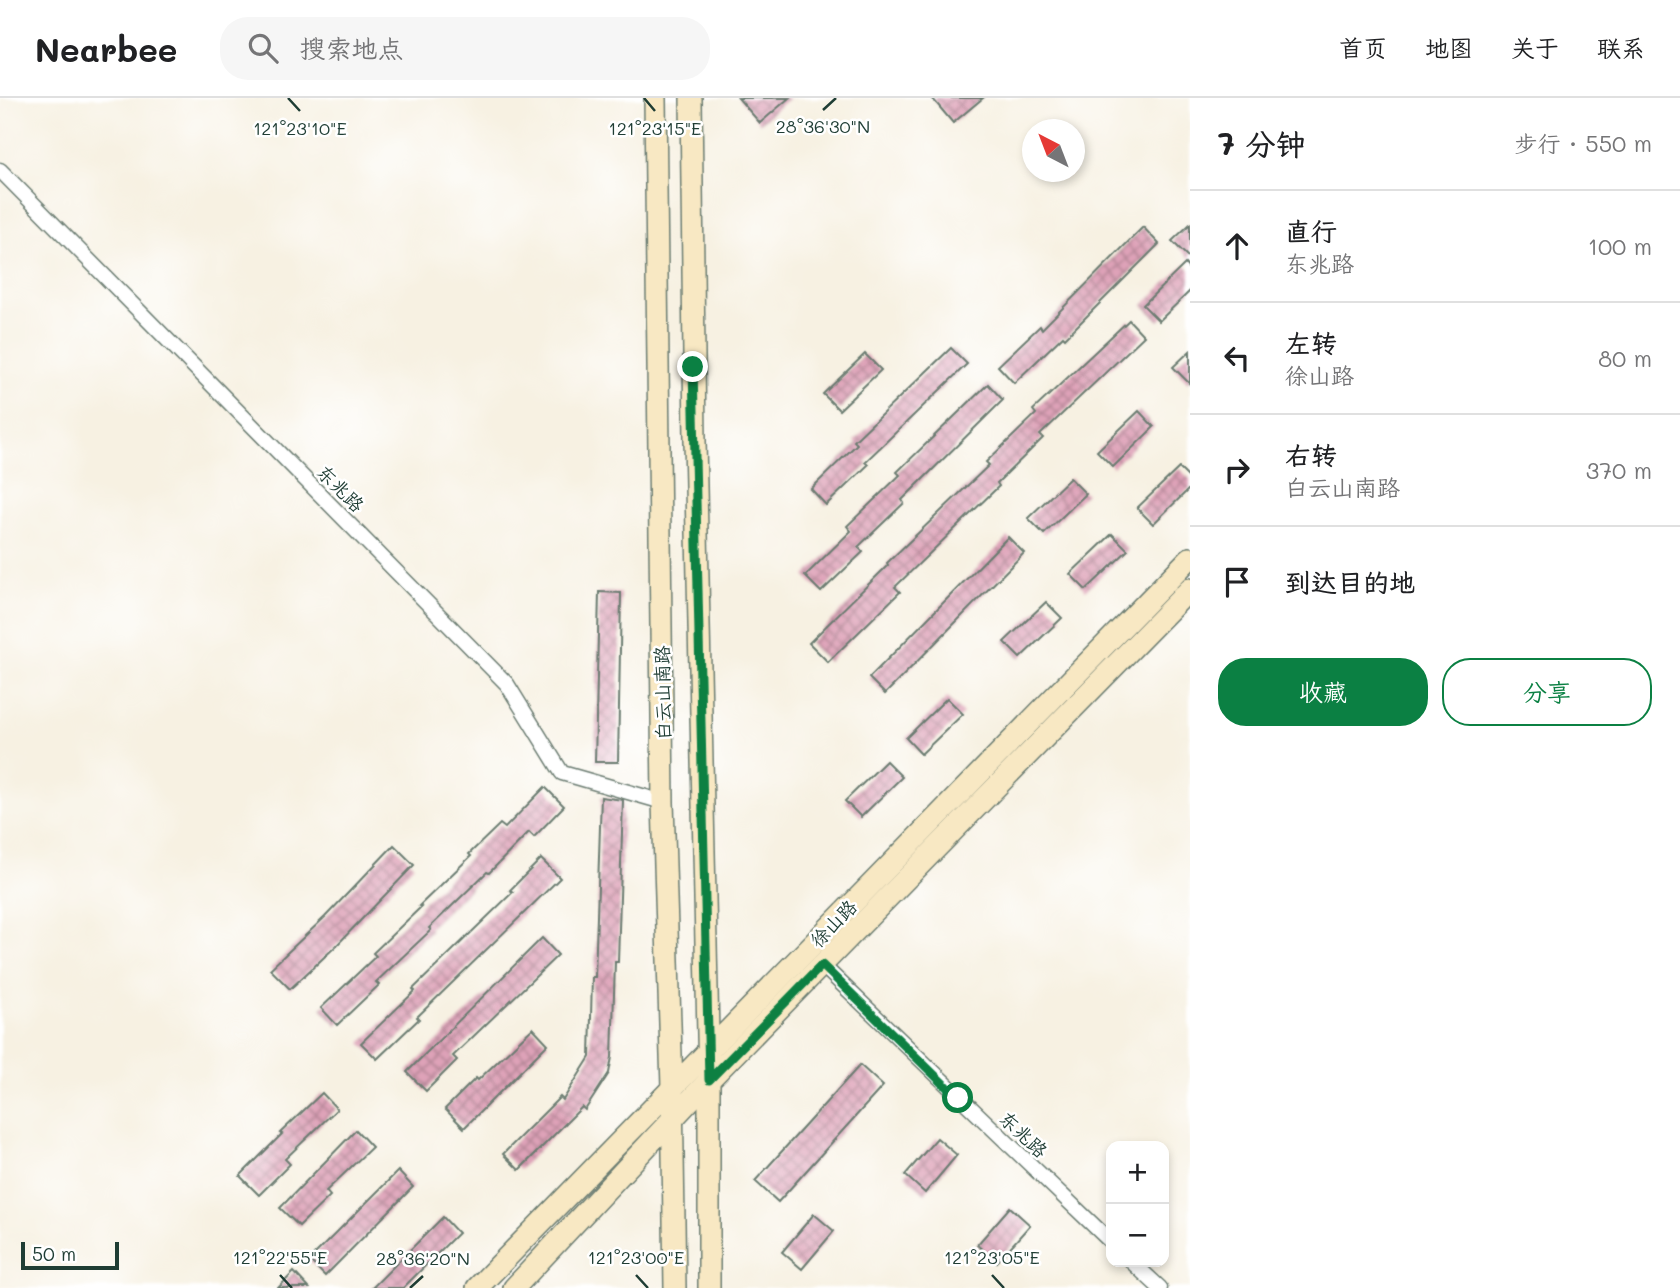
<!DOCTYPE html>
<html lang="zh">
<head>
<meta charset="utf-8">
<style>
  :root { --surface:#fff; --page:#f6f6f6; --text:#202124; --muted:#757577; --line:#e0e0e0; --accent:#0b8043 }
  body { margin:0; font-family:Mali,"LXGW WenKai TC",sans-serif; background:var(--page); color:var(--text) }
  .controls { position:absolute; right:21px; bottom:21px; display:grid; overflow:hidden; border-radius:14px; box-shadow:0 4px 10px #0003 }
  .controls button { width:63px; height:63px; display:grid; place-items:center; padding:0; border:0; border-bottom:2px solid var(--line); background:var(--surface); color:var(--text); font:35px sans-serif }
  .compass { position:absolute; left:1022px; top:21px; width:63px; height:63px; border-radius:50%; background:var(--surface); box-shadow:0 4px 10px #0003; rotate:318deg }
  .scale { position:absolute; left:21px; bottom:18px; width:98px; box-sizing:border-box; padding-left:7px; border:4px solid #1f3d34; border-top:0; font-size:19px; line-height:24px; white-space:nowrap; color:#1f3d34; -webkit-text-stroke:5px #fff; paint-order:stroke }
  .stop { position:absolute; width:21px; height:21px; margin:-16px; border:5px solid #0b8043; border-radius:50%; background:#fff }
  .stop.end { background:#0b8043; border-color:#fff; box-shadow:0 2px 7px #0008 }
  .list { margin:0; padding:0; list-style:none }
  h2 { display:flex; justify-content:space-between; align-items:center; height:91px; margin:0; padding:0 28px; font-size:30px }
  h2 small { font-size:23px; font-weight:400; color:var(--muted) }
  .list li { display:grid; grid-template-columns:46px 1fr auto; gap:21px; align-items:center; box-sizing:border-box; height:112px; padding:0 28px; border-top:2px solid var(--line) }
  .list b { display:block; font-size:26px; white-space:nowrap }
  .list p { margin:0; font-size:23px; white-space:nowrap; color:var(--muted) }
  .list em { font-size:23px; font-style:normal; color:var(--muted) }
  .actions { display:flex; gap:14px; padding:21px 28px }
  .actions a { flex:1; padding:16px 0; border:2px solid var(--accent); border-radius:28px; text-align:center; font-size:24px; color:var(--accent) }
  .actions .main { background:var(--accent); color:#fff }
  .icon { flex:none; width:38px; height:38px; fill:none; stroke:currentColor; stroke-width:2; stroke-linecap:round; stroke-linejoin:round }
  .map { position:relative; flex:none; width:1190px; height:1190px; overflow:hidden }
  header { display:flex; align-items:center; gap:42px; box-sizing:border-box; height:98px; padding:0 35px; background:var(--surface); border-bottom:2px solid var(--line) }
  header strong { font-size:33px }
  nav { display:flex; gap:38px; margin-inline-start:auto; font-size:24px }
  .search { width:490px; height:63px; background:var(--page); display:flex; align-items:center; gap:18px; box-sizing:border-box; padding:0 24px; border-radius:28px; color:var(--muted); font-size:26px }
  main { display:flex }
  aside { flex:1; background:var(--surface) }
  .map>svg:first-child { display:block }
  .building { fill:url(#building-cross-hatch) }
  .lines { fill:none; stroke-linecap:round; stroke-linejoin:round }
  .street-casing { stroke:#6b7c71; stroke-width:17 }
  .secondary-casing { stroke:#6b7c71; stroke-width:24 }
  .street { stroke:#fff; stroke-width:14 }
  .secondary { stroke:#f8e8c3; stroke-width:21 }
  .route { stroke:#0b8043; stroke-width:9 }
  .ticks { fill:none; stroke:#1f3d34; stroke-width:2.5 }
  .labels { text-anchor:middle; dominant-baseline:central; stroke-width:5; stroke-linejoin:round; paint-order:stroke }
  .street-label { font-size:19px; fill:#1f3d34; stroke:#fff }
  .ticks-label { font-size:18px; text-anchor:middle; fill:#1f3d34; stroke:#fff; stroke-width:5; stroke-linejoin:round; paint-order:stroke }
</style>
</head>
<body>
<header>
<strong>Nearbee</strong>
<div class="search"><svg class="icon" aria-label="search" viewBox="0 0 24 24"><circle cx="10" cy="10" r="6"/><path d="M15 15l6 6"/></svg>搜索地点</div>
<nav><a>首页</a><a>地图</a><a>关于</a><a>联系</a></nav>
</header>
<main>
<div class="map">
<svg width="1190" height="1190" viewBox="0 0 1190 1190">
  <defs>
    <pattern id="building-cross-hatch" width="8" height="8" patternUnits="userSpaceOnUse" patternTransform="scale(1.75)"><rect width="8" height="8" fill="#dea2b8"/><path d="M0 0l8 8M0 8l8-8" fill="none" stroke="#b38596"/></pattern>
  </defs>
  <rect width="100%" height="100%" fill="#fff"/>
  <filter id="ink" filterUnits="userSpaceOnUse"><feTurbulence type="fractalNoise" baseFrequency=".0143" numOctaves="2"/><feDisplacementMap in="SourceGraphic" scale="14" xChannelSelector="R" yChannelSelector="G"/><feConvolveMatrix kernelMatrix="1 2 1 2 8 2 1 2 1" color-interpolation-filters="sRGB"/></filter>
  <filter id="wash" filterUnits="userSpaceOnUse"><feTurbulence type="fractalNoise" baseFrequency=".00686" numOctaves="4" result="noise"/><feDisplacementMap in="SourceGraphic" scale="28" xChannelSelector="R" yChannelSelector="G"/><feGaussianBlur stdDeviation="1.57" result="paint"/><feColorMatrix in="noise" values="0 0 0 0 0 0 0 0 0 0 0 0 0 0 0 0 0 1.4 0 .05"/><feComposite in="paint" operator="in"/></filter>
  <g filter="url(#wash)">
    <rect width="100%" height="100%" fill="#f7f1e2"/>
    <g id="blocks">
      <!-- building -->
      <g class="building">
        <polygon points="738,0 789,0 760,25"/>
        <polygon points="932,0 983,0 953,25"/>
        <polygon points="1190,126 1190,161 1172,143"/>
        <polygon points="1143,129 1159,146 1065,240 1063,238 1014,285 998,268 1040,228 1042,231"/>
        <polygon points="1185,166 1190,172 1190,193 1159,223 1143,207"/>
        <polygon points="1129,222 1144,238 1040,337 1043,340 997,385 999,388 895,489 900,494 828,564 809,545 888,467 887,465 989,367 986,364 1036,316 1033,312"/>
        <polygon points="951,250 967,266 865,364 868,367 826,407 811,391 857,346 854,343"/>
        <polygon points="1190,253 1190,286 1173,269"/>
        <polygon points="865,256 881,272 839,312 823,296"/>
        <polygon points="988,286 1003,302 902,402 904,405 858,449 863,454 821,494 805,478 851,433 847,428 900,377 897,374"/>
        <polygon points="1139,313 1154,329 1113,369 1097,353"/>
        <polygon points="1179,370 1190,381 1190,390 1153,426 1137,410"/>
        <polygon points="1070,380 1086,396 1044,436 1028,420"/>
        <polygon points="1112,436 1128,452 1086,492 1070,476"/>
        <polygon points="1008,439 1024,455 885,596 869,580"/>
        <polygon points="599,494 621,495 618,664 595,664"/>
        <polygon points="1046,504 1062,520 1020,560 1004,544"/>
        <polygon points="947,600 963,616 921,656 906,640"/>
        <polygon points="886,663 902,679 861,719 845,703"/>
        <polygon points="545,689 564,708 534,739 529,734 489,775 487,774 429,830 431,832 376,884 379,887 337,927 321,910 376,858 373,855 421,809 419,808 471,758 469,756 500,726 505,730"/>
        <polygon points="601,699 623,702 618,864 615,864 612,959 609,975 585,1012 582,1009 519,1072 503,1056 560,999 563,1002 590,959 592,879 595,879"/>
        <polygon points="394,747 414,767 336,848 290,891 270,871 325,819"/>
        <polygon points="541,761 560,780 417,919 419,921 377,961 361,945 415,893 413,891 513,794 510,792"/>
        <polygon points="542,840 558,857 453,958 457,962 426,993 407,974"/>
        <polygon points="533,930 548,946 464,1030 445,1011 476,980 478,982"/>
        <polygon points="860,967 883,988 778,1104 755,1083"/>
        <polygon points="322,995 337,1011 285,1061 290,1066 259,1097 240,1078 282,1036 280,1035"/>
        <polygon points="356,1032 372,1049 326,1093 330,1098 299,1128 280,1110"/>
        <polygon points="937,1040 957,1057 925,1095 905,1077"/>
        <polygon points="398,1073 413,1089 325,1178 309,1162"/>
        <polygon points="1010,1109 1030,1127 997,1164 977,1147"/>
        <polygon points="814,1116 834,1133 802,1171 782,1154"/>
        <polygon points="443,1119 458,1135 403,1190 372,1190"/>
        <polygon points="294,1174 309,1190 278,1190"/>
      </g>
    </g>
  </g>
  <g filter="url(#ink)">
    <use href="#blocks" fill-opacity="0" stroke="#6b7c71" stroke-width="2"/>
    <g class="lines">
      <!-- street casing -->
      <g class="street-casing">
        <g id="street">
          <polyline points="0,72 507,586 562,675 663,704"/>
          <polyline points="822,867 1111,1144"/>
          <polyline points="1132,1164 1160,1190"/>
        </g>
      </g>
      <!-- secondary casing -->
      <g class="secondary-casing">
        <g id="secondary">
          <polyline points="655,0 663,704 672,989 675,1190"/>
          <polyline points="691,0 695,343 709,982 709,1190"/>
          <polyline points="477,1190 1190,460"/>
          <polyline points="514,1190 709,982 1190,491"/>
        </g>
      </g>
      <!-- street -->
      <use href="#street" class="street"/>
      <!-- secondary -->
      <use href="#secondary" class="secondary"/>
    </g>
  </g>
  <g class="lines" filter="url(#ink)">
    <!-- route -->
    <polyline class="route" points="693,269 709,982 822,867 958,1000"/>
  </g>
  <!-- ticks -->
  <path class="ticks" d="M288,0L300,13M644,0L655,13M823,12L836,0M280,1177L292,1190M636,1177L648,1190M992,1177L1004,1190M410,1190L423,1178"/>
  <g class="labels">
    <!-- street labels -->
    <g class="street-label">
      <text transform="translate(341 390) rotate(45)">东兆路</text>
      <text transform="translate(662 595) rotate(-91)">白云山南路</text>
      <text transform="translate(833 825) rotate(-46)">徐山路</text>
      <text transform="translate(1024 1036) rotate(43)">东兆路</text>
    </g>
  </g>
  <g class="ticks-label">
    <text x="823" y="35">28°36'30"N</text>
    <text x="300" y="37">121°23'10"E</text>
    <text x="655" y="37">121°23'15"E</text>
    <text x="280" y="1166">121°22'55"E</text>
    <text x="636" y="1166">121°23'00"E</text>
    <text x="992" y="1166">121°23'05"E</text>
    <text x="423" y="1167">28°36'20"N</text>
  </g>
</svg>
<div class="controls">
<button>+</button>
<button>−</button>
</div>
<svg class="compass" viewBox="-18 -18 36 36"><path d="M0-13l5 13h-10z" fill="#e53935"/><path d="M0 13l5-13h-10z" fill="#757577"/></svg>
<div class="scale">50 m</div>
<div class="stop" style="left:958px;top:1000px"></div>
<div class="stop end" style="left:693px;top:269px"></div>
</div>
<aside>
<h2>7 分钟<small>步行 · 550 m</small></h2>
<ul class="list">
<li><svg class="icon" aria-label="ahead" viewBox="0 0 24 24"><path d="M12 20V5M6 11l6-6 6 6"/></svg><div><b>直行</b><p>东兆路</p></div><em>100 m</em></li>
<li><svg class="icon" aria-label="left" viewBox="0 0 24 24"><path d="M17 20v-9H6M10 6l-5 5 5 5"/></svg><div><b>左转</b><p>徐山路</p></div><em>80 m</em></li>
<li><svg class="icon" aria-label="right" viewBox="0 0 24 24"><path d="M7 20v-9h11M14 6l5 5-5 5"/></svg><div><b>右转</b><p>白云山南路</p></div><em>370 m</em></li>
<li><svg class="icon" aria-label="arrive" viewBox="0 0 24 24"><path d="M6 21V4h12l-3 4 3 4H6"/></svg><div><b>到达目的地</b></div></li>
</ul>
<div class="actions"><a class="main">收藏</a><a>分享</a></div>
</aside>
</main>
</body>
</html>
